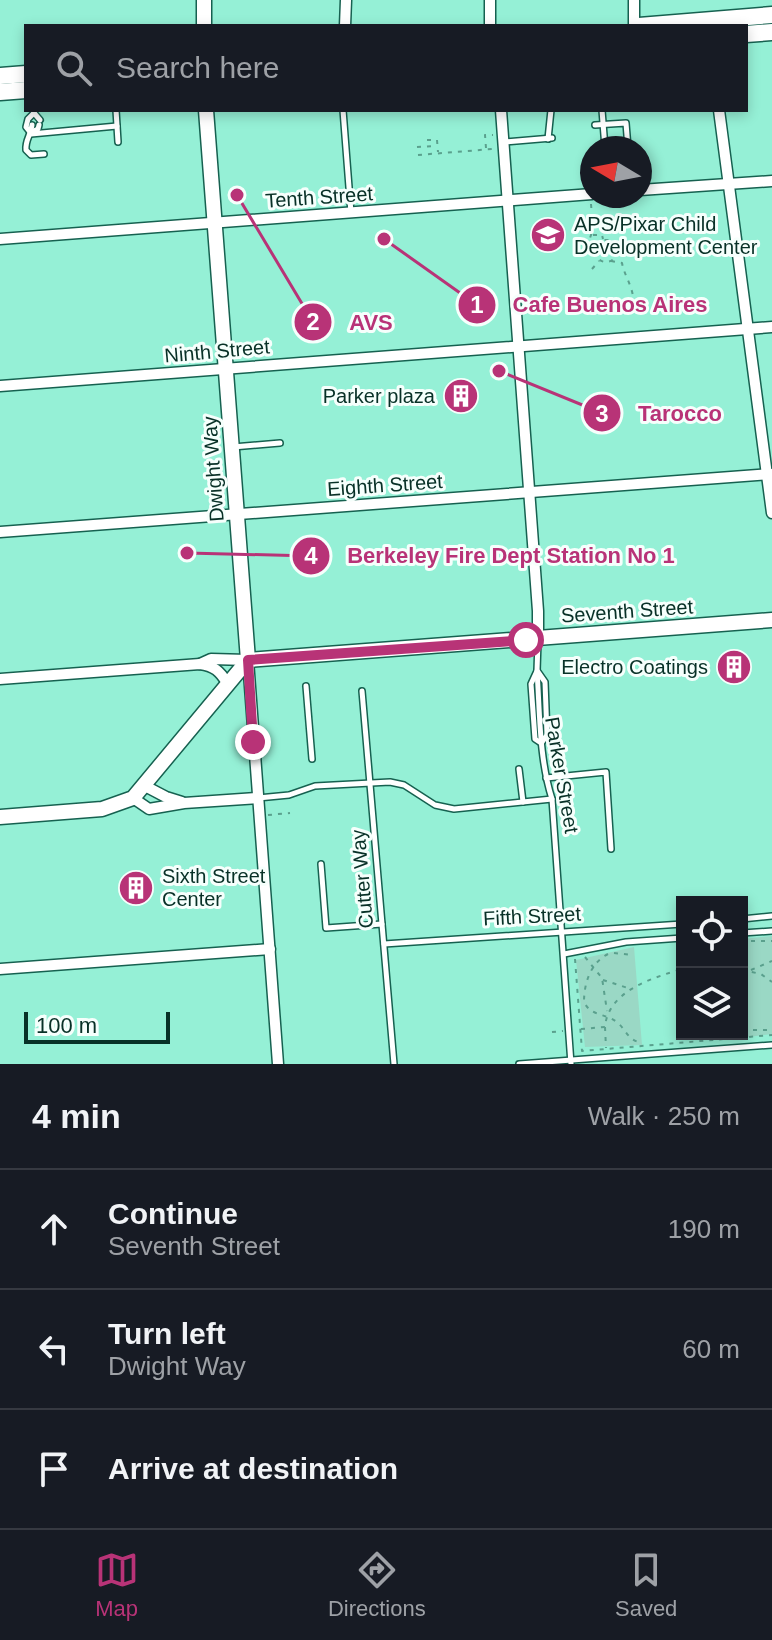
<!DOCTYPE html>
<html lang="en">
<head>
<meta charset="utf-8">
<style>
  :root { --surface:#171b24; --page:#20242c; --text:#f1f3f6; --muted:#9ea1a6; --line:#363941; --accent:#b83377 }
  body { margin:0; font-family:Helvetica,sans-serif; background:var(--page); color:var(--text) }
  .controls { position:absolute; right:24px; bottom:24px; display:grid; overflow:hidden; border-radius:0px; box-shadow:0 4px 12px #0003 }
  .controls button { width:72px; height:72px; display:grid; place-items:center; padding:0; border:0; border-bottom:2px solid var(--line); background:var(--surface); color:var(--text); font:40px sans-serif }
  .compass { position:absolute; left:580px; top:136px; width:72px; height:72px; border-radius:50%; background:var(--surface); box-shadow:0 4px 12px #0003; rotate:280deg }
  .scale { position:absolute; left:24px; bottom:20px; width:146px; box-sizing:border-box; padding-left:8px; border:4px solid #083127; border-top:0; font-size:22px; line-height:28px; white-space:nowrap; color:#083127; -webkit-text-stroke:6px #f6fffc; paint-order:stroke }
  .stop { position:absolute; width:24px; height:24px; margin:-18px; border:6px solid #b83377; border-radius:50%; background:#fff }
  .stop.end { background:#b83377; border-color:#fff; box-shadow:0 2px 8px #0008 }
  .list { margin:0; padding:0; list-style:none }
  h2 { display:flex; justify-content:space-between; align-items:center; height:104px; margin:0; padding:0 32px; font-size:34px }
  h2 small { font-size:26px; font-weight:400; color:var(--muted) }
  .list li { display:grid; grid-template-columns:52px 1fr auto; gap:24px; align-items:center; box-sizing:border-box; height:120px; padding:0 32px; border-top:2px solid var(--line) }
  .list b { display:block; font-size:30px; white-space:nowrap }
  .list p { margin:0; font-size:26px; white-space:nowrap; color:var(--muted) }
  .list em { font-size:26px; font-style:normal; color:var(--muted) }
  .icon { flex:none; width:44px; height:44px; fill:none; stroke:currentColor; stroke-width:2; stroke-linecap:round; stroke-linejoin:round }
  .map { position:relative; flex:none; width:772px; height:1064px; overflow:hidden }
  .search { position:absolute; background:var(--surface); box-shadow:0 4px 12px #0003; left:24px; right:24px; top:24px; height:88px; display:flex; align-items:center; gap:20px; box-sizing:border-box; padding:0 28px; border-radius:0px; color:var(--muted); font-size:30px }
  .sheet { height:464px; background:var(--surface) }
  nav { display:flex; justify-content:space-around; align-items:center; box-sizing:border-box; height:112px; border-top:2px solid var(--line); background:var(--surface); font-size:22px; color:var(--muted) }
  nav a { display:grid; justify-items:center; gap:4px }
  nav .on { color:var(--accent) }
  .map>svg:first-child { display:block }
  .green { fill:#9ad8c5 }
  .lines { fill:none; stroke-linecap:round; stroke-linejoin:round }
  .lane-casing { stroke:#166150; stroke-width:8 }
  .street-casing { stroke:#166150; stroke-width:13 }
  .secondary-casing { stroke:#166150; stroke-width:17 }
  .primary-casing { stroke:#166150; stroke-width:19 }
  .path { stroke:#5aa08d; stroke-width:2; stroke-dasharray:4 6; stroke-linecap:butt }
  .lane { stroke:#fff; stroke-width:5 }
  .street { stroke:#fff; stroke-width:10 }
  .secondary { stroke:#fff; stroke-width:14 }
  .primary { stroke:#fff; stroke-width:16 }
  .route { stroke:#b83377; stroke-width:10 }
  .labels { text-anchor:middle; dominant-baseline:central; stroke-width:6; stroke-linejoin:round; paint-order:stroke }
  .street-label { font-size:20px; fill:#083127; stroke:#f6fffc }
  .poi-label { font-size:20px; fill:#083127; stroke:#f6fffc; text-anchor:start }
  .leader { fill:none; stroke:#b83377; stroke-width:3 }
  .callout-dot { fill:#b83377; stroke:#f6fffc; stroke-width:3 }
  .mark-label { font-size:24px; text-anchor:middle; font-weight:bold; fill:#fff }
  .callout-label { font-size:22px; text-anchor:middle; font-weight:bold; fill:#b83377; stroke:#f6fffc; stroke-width:6; stroke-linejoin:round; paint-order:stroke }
</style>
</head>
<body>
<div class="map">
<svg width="772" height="1064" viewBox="0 0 772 1064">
  <rect width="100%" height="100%" fill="#95f0d6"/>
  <!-- green -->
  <g class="green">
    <polygon points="772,936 772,1034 740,1038 742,939"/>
    <polygon points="634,947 642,1045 585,1047 576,960"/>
  </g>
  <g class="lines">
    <!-- lane casing -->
    <g class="lane-casing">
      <g id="lane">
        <polyline points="116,110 118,142"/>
        <polyline points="343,110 351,213"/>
        <polyline points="602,110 605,148"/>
        <polyline points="34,113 40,120"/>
        <path d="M32,125C31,135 25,140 26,150L31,155L44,154"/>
        <polyline points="595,125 626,123 628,148"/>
        <polyline points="30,132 26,127 28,119 34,113"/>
        <polyline points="32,132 38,129 39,125"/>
        <polyline points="31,134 117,126"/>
        <polyline points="548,139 551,110"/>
        <polyline points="505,142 552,138"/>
        <polyline points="233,447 280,443"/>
        <polyline points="538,641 537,671 531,684 535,739 541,743"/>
        <path d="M537,671C540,714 539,758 552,799L571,1064"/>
        <polyline points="538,672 545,682 547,735 542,742"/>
        <polyline points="306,686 312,759"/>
        <polyline points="362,691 394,1064"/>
        <polyline points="519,769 523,802"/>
        <polyline points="546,778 606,772 611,849"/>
        <polyline points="258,798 289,795 315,786 390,782 404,785 435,805 454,809 552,799"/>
        <polyline points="321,864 326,928 382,924"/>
        <polyline points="742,919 772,916"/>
        <polyline points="742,933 772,931"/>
        <polyline points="384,944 682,924"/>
        <polyline points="564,954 626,942 682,938"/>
        <polyline points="519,1064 772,1045"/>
      </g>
    </g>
    <!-- street casing -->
    <g class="street-casing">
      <g id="street">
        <polyline points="634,0 634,26"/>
        <polyline points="345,26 346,0"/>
        <polyline points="490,26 490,0"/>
        <polyline points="501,110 538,611 538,639"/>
        <polyline points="719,110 772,513"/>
        <polyline points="640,190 772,181"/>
        <polyline points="0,239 592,194"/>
        <polyline points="0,386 772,327"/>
        <polyline points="0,532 772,474"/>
        <polyline points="200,664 211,659 248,660 278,1064"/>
        <path d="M0,679L200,664C214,666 220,671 227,683"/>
        <polyline points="145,786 166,797 182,802"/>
        <polyline points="133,798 149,809 184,803 258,798"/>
        <polyline points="0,969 270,949"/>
      </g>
    </g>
    <!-- secondary casing -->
    <g class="secondary-casing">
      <g id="secondary">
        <polyline points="204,26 204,0"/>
        <polyline points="206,110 248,660"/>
        <polyline points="248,660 772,620"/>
        <polyline points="0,817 102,809 133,798 248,660"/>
      </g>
    </g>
    <!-- primary casing -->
    <g class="primary-casing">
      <g id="primary">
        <polyline points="639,26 772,15"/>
        <polyline points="746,34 772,32"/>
        <polyline points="0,76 26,74"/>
        <polyline points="0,92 26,90"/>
      </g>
    </g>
    <!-- path -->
    <g class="path">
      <polyline points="427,140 437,140 438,152"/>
      <polyline points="417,147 436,146"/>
      <polyline points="486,148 485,135 493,135"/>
      <polyline points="418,155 492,149"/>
      <polyline points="591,204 593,229 589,241 594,250"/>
      <polyline points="593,235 602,235 603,239"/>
      <circle cx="606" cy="251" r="11"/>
      <path d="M611,261L622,263C624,274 631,284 633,296"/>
      <polyline points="592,269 599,261"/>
      <polyline points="268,815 290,813"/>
      <polyline points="751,941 772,941"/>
      <polyline points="614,953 632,955"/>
      <path d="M608,954C590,963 584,984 584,1002C591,1017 607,1013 618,1023C626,1030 627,1038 638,1042"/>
      <polyline points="585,957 602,978 607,1011"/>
      <polyline points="575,959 582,1051 772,1035"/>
      <polyline points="742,970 761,974 772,982"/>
      <polyline points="751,970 772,961"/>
      <polyline points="603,980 631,989"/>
      <polyline points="605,1027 606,1048"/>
      <path d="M581,1029L605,1027C608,991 652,978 682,969"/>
      <polyline points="743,1030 772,1030"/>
      <polyline points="552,1032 563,1031"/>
    </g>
    <!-- lane -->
    <use href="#lane" class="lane"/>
    <!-- street -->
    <use href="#street" class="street"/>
    <!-- secondary -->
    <use href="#secondary" class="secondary"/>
    <!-- primary -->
    <use href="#primary" class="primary"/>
  </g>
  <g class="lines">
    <!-- route -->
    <polyline class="route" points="253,742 248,660 526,640"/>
  </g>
  <!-- icons -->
  <defs>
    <g id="school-disc" transform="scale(1.8)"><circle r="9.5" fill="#b83377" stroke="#f6fffc"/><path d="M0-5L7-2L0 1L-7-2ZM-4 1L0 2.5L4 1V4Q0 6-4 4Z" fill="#fff"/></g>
    <g id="building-disc" transform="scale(1.8)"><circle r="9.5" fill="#b83377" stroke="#f6fffc"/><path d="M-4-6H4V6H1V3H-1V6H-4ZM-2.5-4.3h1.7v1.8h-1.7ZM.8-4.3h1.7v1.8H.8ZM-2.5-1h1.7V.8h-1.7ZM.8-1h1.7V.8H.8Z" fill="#fff"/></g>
  </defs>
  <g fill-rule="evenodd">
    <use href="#school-disc" x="548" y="235"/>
    <use href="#building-disc" x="461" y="396"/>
    <use href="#building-disc" x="734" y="667"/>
    <use href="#building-disc" x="136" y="888"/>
  </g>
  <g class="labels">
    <!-- street labels -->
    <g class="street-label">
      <text transform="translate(319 197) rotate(-4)">Tenth Street</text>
      <text transform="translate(217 351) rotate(-5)">Ninth Street</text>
      <text transform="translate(213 469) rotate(-94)">Dwight Way</text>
      <text transform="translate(385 485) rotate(-4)">Eighth Street</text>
      <text transform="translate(627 611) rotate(-4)">Seventh Street</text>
      <text transform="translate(562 775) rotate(80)">Parker Street</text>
      <text transform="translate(362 879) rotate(-95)">Cutter Way</text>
      <text transform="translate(532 916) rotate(-3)">Fifth Street</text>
    </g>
    <!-- poi labels -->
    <g class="poi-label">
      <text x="574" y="224">APS/Pixar Child<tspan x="574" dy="23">Development Center</tspan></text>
      <text x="435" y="396" text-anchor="end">Parker plaza</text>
      <text x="708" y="667" text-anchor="end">Electro Coatings</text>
      <text x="162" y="876">Sixth Street<tspan x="162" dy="23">Center</tspan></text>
    </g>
  </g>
  <!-- callouts -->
  <path class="leader" d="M384 239L477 305M237 195L313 322M499 371L602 413M187 553L311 556"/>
  <g class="callout-dot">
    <circle cx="384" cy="239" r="8"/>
    <circle cx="237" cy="195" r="8"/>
    <circle cx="499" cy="371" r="8"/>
    <circle cx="187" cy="553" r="8"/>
    <circle cx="477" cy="305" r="20"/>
    <circle cx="313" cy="322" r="20"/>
    <circle cx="602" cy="413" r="20"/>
    <circle cx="311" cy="556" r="20"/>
  </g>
  <g class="mark-label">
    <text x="477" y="313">1</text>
    <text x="313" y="330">2</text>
    <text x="602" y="422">3</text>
    <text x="311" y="564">4</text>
  </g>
  <g class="callout-label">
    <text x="610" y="312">Cafe Buenos Aires</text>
    <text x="371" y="330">AVS</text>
    <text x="680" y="421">Tarocco</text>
    <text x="511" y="563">Berkeley Fire Dept Station No 1</text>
  </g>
</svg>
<div class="controls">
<button><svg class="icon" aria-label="locate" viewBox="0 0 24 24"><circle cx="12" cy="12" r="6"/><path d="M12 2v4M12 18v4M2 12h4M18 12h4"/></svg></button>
<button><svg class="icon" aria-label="layers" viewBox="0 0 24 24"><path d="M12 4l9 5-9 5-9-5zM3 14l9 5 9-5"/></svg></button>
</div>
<svg class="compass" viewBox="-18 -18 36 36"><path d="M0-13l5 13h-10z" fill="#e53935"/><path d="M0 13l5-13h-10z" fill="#9ea1a6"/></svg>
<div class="scale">100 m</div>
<div class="stop" style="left:526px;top:640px"></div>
<div class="stop end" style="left:253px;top:742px"></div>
<div class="search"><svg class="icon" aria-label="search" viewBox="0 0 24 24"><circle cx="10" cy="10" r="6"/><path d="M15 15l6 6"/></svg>Search here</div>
</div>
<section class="sheet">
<h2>4 min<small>Walk · 250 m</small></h2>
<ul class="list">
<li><svg class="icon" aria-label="ahead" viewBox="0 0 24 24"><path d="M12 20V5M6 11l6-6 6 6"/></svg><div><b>Continue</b><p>Seventh Street</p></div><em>190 m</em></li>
<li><svg class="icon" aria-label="left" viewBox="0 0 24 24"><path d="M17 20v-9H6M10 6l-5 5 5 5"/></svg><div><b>Turn left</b><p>Dwight Way</p></div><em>60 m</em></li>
<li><svg class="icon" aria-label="arrive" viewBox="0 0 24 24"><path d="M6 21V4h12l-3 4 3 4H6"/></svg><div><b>Arrive at destination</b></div></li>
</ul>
</section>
<nav>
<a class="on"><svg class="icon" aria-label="map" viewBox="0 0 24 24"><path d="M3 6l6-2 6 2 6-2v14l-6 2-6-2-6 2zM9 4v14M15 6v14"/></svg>Map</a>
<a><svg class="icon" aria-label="directions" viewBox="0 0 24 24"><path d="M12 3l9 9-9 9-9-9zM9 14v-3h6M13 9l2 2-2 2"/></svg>Directions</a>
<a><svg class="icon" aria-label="saved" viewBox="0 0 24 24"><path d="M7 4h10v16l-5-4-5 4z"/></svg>Saved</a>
</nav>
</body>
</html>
